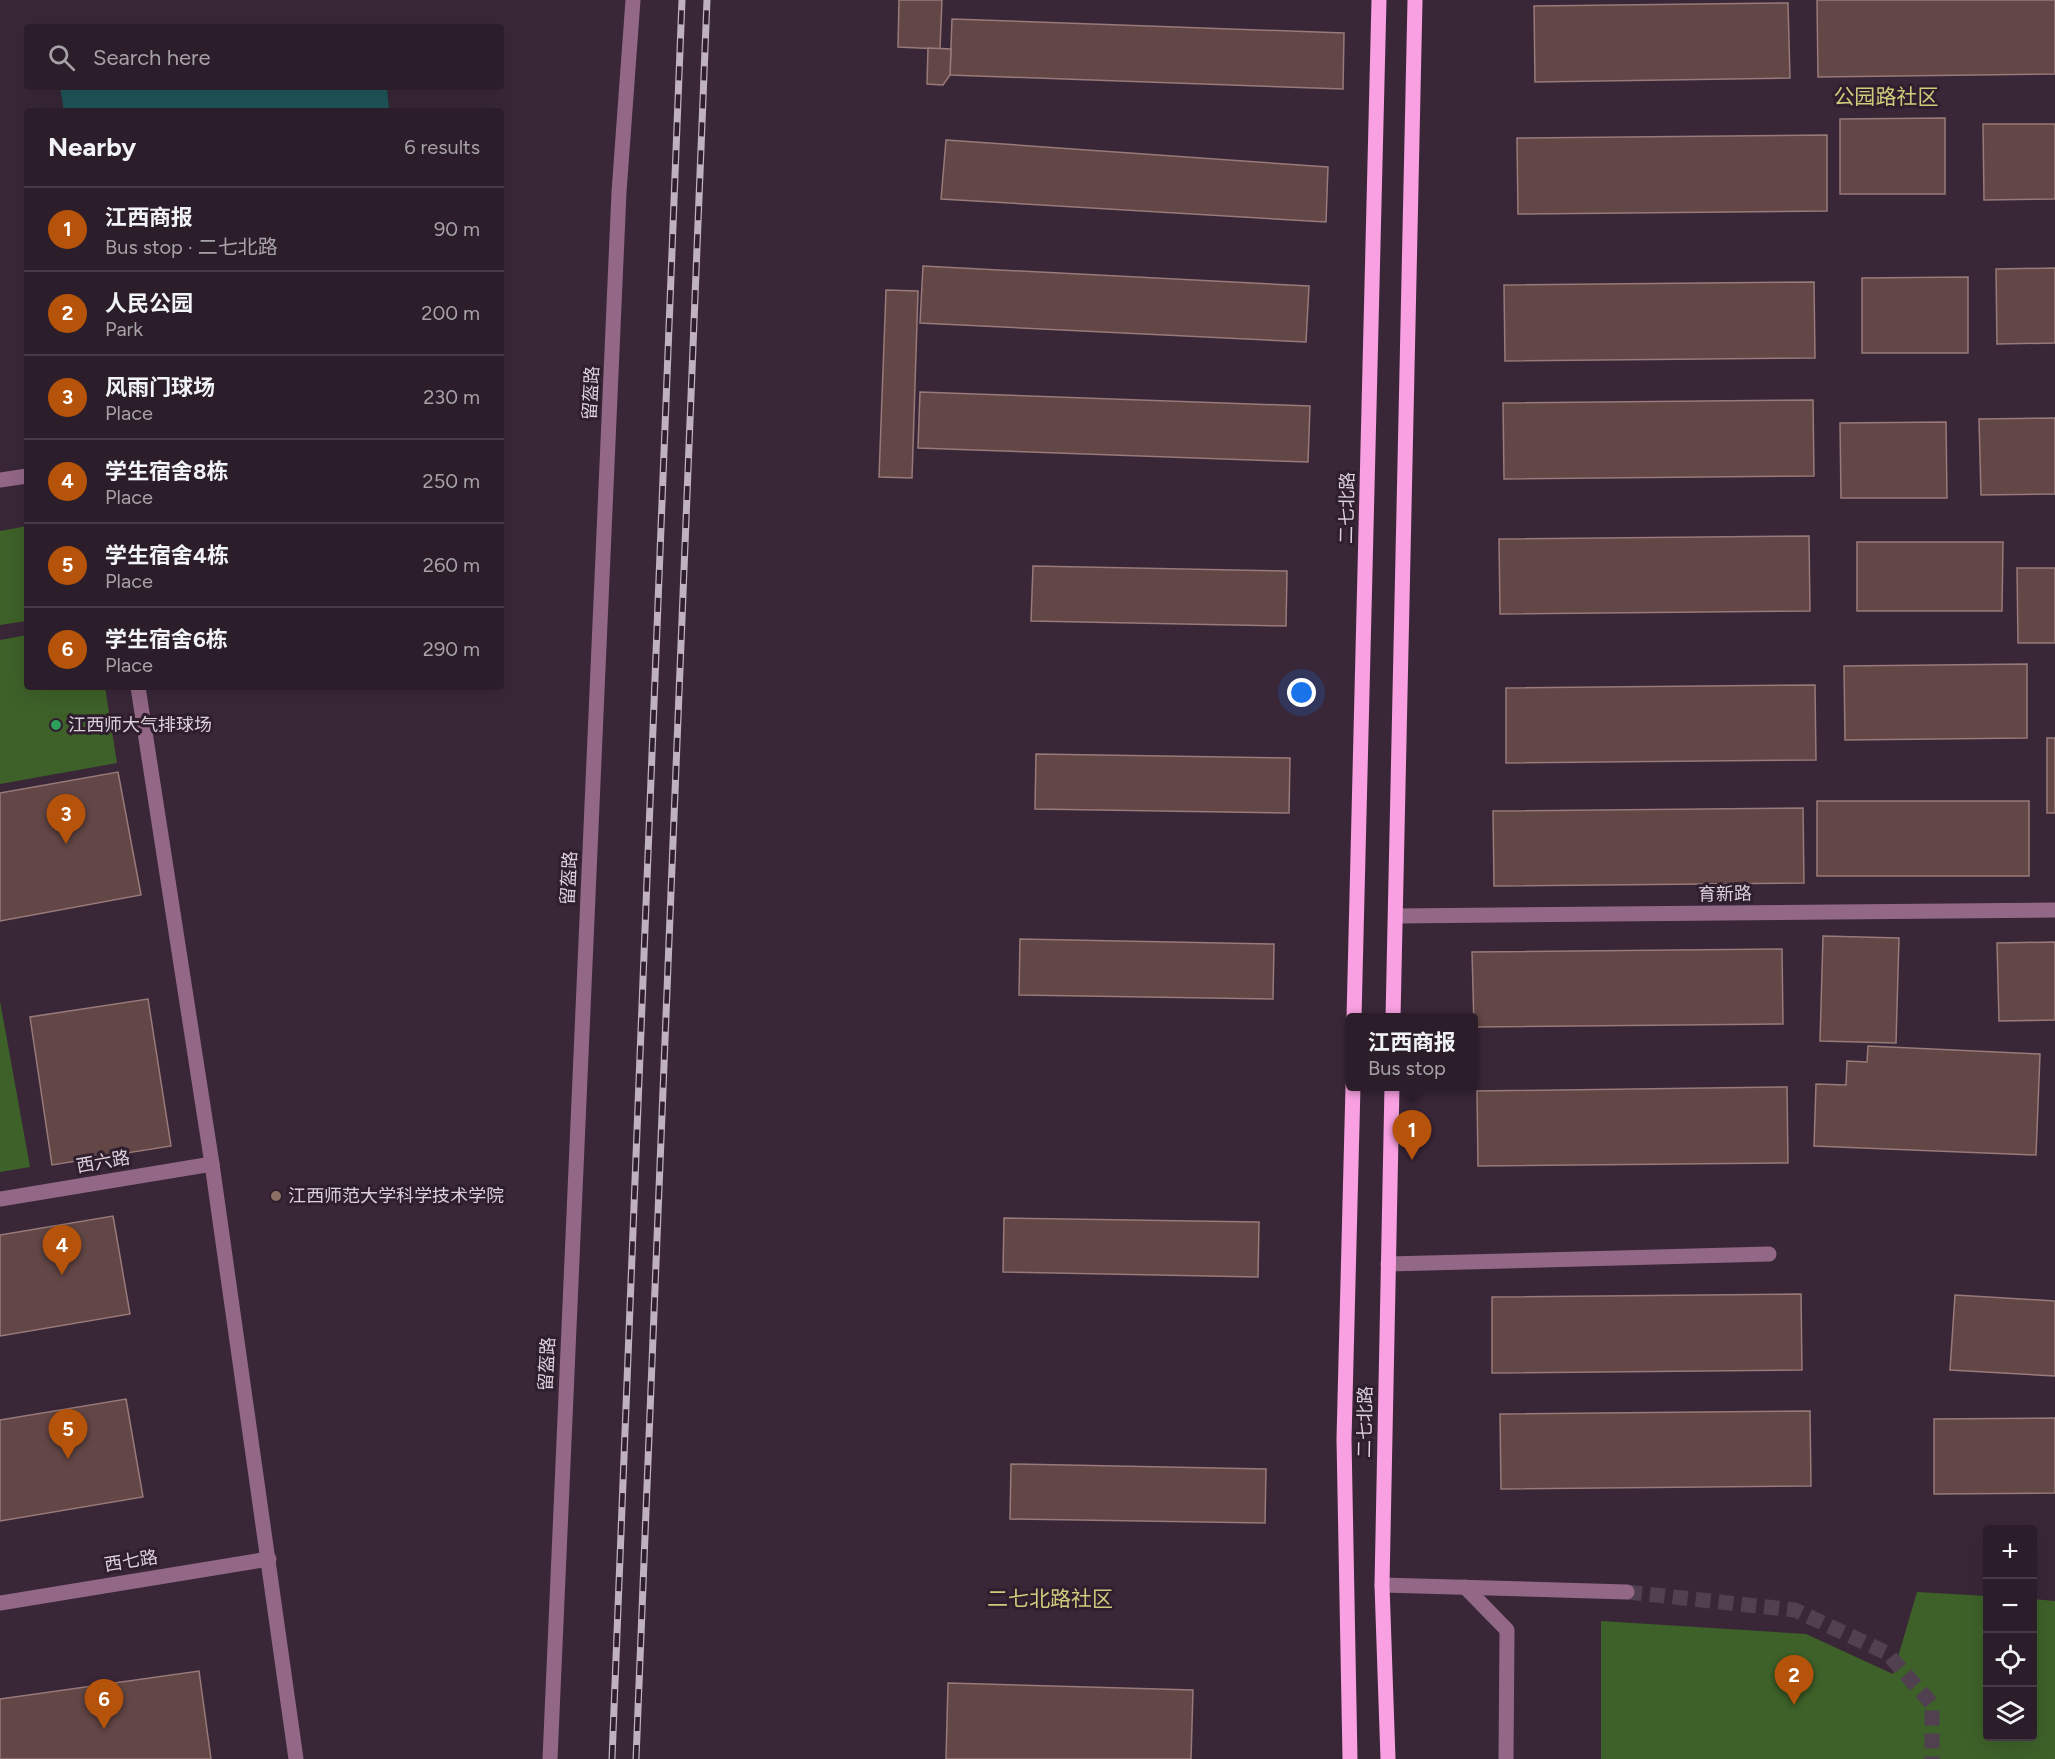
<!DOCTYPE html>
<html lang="en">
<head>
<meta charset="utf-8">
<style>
  :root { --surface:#2b1d2a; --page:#372a36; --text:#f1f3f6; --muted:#a6a2a8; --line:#473b47; --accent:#b45309 }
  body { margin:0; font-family:Figtree,"Noto Sans SC",sans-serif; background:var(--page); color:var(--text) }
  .controls { position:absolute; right:18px; bottom:18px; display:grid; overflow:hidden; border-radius:6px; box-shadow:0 6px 24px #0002 }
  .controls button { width:54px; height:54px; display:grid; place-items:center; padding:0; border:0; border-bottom:2px solid var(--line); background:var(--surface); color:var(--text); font:30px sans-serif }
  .you { position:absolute; left:1302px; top:693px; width:21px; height:21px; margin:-15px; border:4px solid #fff; border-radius:50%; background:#1a73e8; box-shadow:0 0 0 9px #1a73e833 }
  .badge { display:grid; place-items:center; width:39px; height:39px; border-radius:50%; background:var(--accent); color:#fff; font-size:20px; font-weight:700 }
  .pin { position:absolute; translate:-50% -50px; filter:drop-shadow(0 2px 3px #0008) }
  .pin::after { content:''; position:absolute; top:32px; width:21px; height:18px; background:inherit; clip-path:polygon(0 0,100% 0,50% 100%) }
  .popup { position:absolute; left:1346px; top:1013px; width:132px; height:78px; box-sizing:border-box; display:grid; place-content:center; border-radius:6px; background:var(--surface); filter:drop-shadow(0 2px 4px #0005); font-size:20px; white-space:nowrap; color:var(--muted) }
  .popup b { font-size:22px; color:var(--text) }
  .popup::after { content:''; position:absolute; left:50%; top:100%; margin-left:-12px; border:12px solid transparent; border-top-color:var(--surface) }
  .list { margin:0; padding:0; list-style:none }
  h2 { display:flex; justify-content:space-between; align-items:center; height:78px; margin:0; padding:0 24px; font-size:26px }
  h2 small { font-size:20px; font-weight:400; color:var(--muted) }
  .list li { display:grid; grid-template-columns:39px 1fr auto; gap:18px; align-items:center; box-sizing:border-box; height:84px; padding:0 24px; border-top:2px solid var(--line) }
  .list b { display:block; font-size:22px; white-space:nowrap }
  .list p { margin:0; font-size:20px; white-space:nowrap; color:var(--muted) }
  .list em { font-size:20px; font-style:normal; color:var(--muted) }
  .icon { flex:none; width:33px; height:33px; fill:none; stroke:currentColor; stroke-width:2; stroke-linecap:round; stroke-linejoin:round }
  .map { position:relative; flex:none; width:2055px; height:1759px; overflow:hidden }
  .search { position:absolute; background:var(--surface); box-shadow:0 6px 24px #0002; left:24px; top:24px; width:480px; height:66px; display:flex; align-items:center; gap:15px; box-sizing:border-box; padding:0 21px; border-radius:6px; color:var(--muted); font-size:22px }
  .panel { position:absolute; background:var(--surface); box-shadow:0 6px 24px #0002; left:24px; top:108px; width:480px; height:582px; border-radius:6px }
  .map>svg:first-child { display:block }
  .green { fill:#3e6129 }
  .water { fill:#1f555a }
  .building { fill:#624746; stroke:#987a79; stroke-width:1.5 }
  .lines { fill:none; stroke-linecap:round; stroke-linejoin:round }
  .minor-tunnel { stroke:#514050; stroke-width:15; stroke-dasharray:15 8; stroke-linecap:butt }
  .minor { stroke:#936887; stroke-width:15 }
  .major { stroke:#f8a0e1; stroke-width:15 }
  .rail-casing { stroke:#bfb2be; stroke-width:7 }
  .rail { stroke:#2f1e2d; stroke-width:4.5; stroke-dasharray:14; stroke-linecap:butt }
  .leisure-dot { fill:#2e9e5b; stroke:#2f1e2d; stroke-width:2 }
  .education-dot { fill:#8d6e63; stroke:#2f1e2d; stroke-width:2 }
  .labels { text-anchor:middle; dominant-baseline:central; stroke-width:6; stroke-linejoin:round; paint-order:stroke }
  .street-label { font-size:18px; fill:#dcd0da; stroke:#2f1e2d }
  .poi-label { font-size:18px; fill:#dcd0da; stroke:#2f1e2d; text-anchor:start }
  .quarter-label { font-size:21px; fill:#cfca7c; stroke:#2f1e2d }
</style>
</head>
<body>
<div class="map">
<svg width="2055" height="1759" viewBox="0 0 2055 1759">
  <rect width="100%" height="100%" fill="#392738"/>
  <!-- green -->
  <g class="green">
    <polygon points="27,526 27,621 0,625 0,531"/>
    <polygon points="27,635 27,687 105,687 117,763 0,784 0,640"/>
    <polygon points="0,1001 30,1167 0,1172"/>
    <polygon points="1917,1592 1987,1596 1988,1736 2032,1736 2033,1599 2055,1601 2055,1759 1601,1759 1601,1621 1806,1634 1893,1674"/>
  </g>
  <!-- water -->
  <polygon class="water" points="60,87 387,87 389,111 64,111"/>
  <!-- building -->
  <g class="building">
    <polygon points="899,0 942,0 940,49 898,47"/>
    <polygon points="1817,0 2055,0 2055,74 1818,77"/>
    <polygon points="1788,3 1790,78 1535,82 1534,6"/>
    <polygon points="952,19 1344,33 1343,89 950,75"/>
    <polygon points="928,48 951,49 950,75 943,85 927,84"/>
    <polygon points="1945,118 1945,194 1840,194 1840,119"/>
    <polygon points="1983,124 2055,124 2055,199 1984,200"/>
    <polygon points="1827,135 1827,211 1518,214 1517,138"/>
    <polygon points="946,140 1328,167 1326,222 941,199"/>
    <polygon points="923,266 1309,286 1306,342 920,323"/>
    <polygon points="2055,268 2055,343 1997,344 1996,269"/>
    <polygon points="1968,277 1968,353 1862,353 1862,278"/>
    <polygon points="1814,282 1815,358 1505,361 1504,285"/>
    <polygon points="886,290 918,291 912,478 879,477"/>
    <polygon points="920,392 1310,406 1308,462 918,448"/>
    <polygon points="1813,400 1814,476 1504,479 1503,403"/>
    <polygon points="2055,418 2055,494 1981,495 1979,419"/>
    <polygon points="1946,422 1947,498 1841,498 1840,423"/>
    <polygon points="1809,536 1810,611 1500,614 1499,539"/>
    <polygon points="1857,542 2003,542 2002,611 1857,611"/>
    <polygon points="1033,566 1287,571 1286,626 1031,621"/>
    <polygon points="2017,568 2055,568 2055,643 2018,643"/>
    <polygon points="2027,664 2027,738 1845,740 1844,666"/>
    <polygon points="1815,685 1816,760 1506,763 1506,688"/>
    <rect x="2047" y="738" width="8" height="75"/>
    <polygon points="1036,754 1290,758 1289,813 1035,809"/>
    <polygon points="118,772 141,895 0,921 0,793"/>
    <rect x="1817" y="801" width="212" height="75"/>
    <polygon points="1803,808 1804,883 1494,886 1493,811"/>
    <polygon points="1823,936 1899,938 1896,1043 1820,1041"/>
    <polygon points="1020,939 1274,944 1273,999 1019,995"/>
    <polygon points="2055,942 2055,1020 1999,1021 1997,943"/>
    <polygon points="1782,949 1783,1024 1474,1027 1472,952"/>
    <polygon points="148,999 171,1146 52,1165 30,1017"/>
    <polygon points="1868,1046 2040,1054 2036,1155 1814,1146 1816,1084 1846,1085 1847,1061 1867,1062"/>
    <polygon points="1787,1087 1788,1163 1478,1166 1477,1091"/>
    <polygon points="113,1216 130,1314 0,1336 0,1235"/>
    <polygon points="1004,1218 1259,1222 1258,1277 1003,1272"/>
    <polygon points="1801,1294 1802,1370 1492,1373 1492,1297"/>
    <polygon points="1955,1295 2055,1301 2055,1376 1950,1370"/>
    <polygon points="126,1399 143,1497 0,1521 0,1420"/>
    <polygon points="1810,1411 1811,1486 1501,1489 1500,1414"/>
    <polygon points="2055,1418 2055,1493 1934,1494 1934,1419"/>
    <polygon points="1011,1464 1266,1469 1265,1523 1010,1519"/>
    <polygon points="199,1671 211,1759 0,1759 0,1699"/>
    <polygon points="948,1683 1193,1690 1191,1759 946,1759"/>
  </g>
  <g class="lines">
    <!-- minor-tunnel -->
    <polyline class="minor-tunnel" points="1627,1592 1795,1610 1887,1653 1932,1704 1932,1759"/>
    <!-- minor -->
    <g class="minor">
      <polyline points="0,480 27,476"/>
      <polyline points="138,687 212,1164 296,1759"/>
      <polyline points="1396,916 2055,910"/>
      <polyline points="0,1199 212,1164"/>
      <polyline points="1388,1264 1769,1254"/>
      <polyline points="1382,1585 1627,1592"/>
      <polyline points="1465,1587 1507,1630 1506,1759"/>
      <polyline points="0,1603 269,1559"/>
      <polyline points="550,1759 619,192 633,0"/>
    </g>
    <!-- major -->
    <g class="major">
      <polyline points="1354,1018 1379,0"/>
      <polyline points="1393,1018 1415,0"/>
      <polyline points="1350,1759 1344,1439 1353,1086"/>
      <polyline points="1388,1759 1382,1585 1392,1086"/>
    </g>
    <!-- rail casing -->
    <g class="rail-casing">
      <g id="rail">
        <polyline points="612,1759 682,0"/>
        <polyline points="636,1759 707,0"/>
      </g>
    </g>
    <!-- rail -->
    <use href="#rail" class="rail"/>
  </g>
  <!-- markers -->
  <circle class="leisure-dot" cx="56" cy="725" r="6"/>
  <circle class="education-dot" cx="276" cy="1196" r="6"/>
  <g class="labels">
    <!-- street labels -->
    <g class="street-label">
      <text transform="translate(591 393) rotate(-87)">留盔路</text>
      <text transform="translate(1347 508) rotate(-89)">二七北路</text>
      <text transform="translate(569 878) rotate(-87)">留盔路</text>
      <text transform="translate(1725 894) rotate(-1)">育新路</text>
      <text transform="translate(103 1162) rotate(-10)">西六路</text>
      <text transform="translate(547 1364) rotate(-87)">留盔路</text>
      <text transform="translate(1365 1422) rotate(-89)">二七北路</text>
      <text transform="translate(131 1561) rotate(-9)">西七路</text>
    </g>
    <!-- poi labels -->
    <g class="poi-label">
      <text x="68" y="725">江西师大气排球场</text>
      <text x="288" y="1196">江西师范大学科学技术学院</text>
    </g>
    <!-- quarter labels -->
    <g class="quarter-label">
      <text x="1886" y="96">公园路社区</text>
      <text x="1050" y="1598">二七北路社区</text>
    </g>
  </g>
</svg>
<div class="controls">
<button>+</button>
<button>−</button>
<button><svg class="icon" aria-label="locate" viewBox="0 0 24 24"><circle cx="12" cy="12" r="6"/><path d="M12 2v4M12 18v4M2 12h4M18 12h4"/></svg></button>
<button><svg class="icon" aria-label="layers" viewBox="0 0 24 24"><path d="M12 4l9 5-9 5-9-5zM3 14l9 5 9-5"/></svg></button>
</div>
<div class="you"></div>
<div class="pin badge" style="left:1412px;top:1160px">1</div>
<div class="popup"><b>江西商报</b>Bus stop</div>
<div class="pin badge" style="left:1794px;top:1705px">2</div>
<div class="pin badge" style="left:66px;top:844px">3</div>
<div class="pin badge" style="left:62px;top:1275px">4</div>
<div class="pin badge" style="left:68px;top:1459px">5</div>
<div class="pin badge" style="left:104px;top:1729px">6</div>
<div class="search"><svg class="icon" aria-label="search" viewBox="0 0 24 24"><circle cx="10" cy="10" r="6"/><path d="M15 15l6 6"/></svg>Search here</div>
<section class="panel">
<h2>Nearby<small>6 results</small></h2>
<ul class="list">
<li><span class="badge">1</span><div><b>江西商报</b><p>Bus stop · 二七北路</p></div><em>90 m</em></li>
<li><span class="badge">2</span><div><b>人民公园</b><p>Park</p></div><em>200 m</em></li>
<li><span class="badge">3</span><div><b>风雨门球场</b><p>Place</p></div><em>230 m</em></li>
<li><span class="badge">4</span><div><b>学生宿舍8栋</b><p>Place</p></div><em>250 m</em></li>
<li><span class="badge">5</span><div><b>学生宿舍4栋</b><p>Place</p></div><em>260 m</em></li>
<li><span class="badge">6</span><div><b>学生宿舍6栋</b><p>Place</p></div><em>290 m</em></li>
</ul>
</section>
</div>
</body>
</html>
